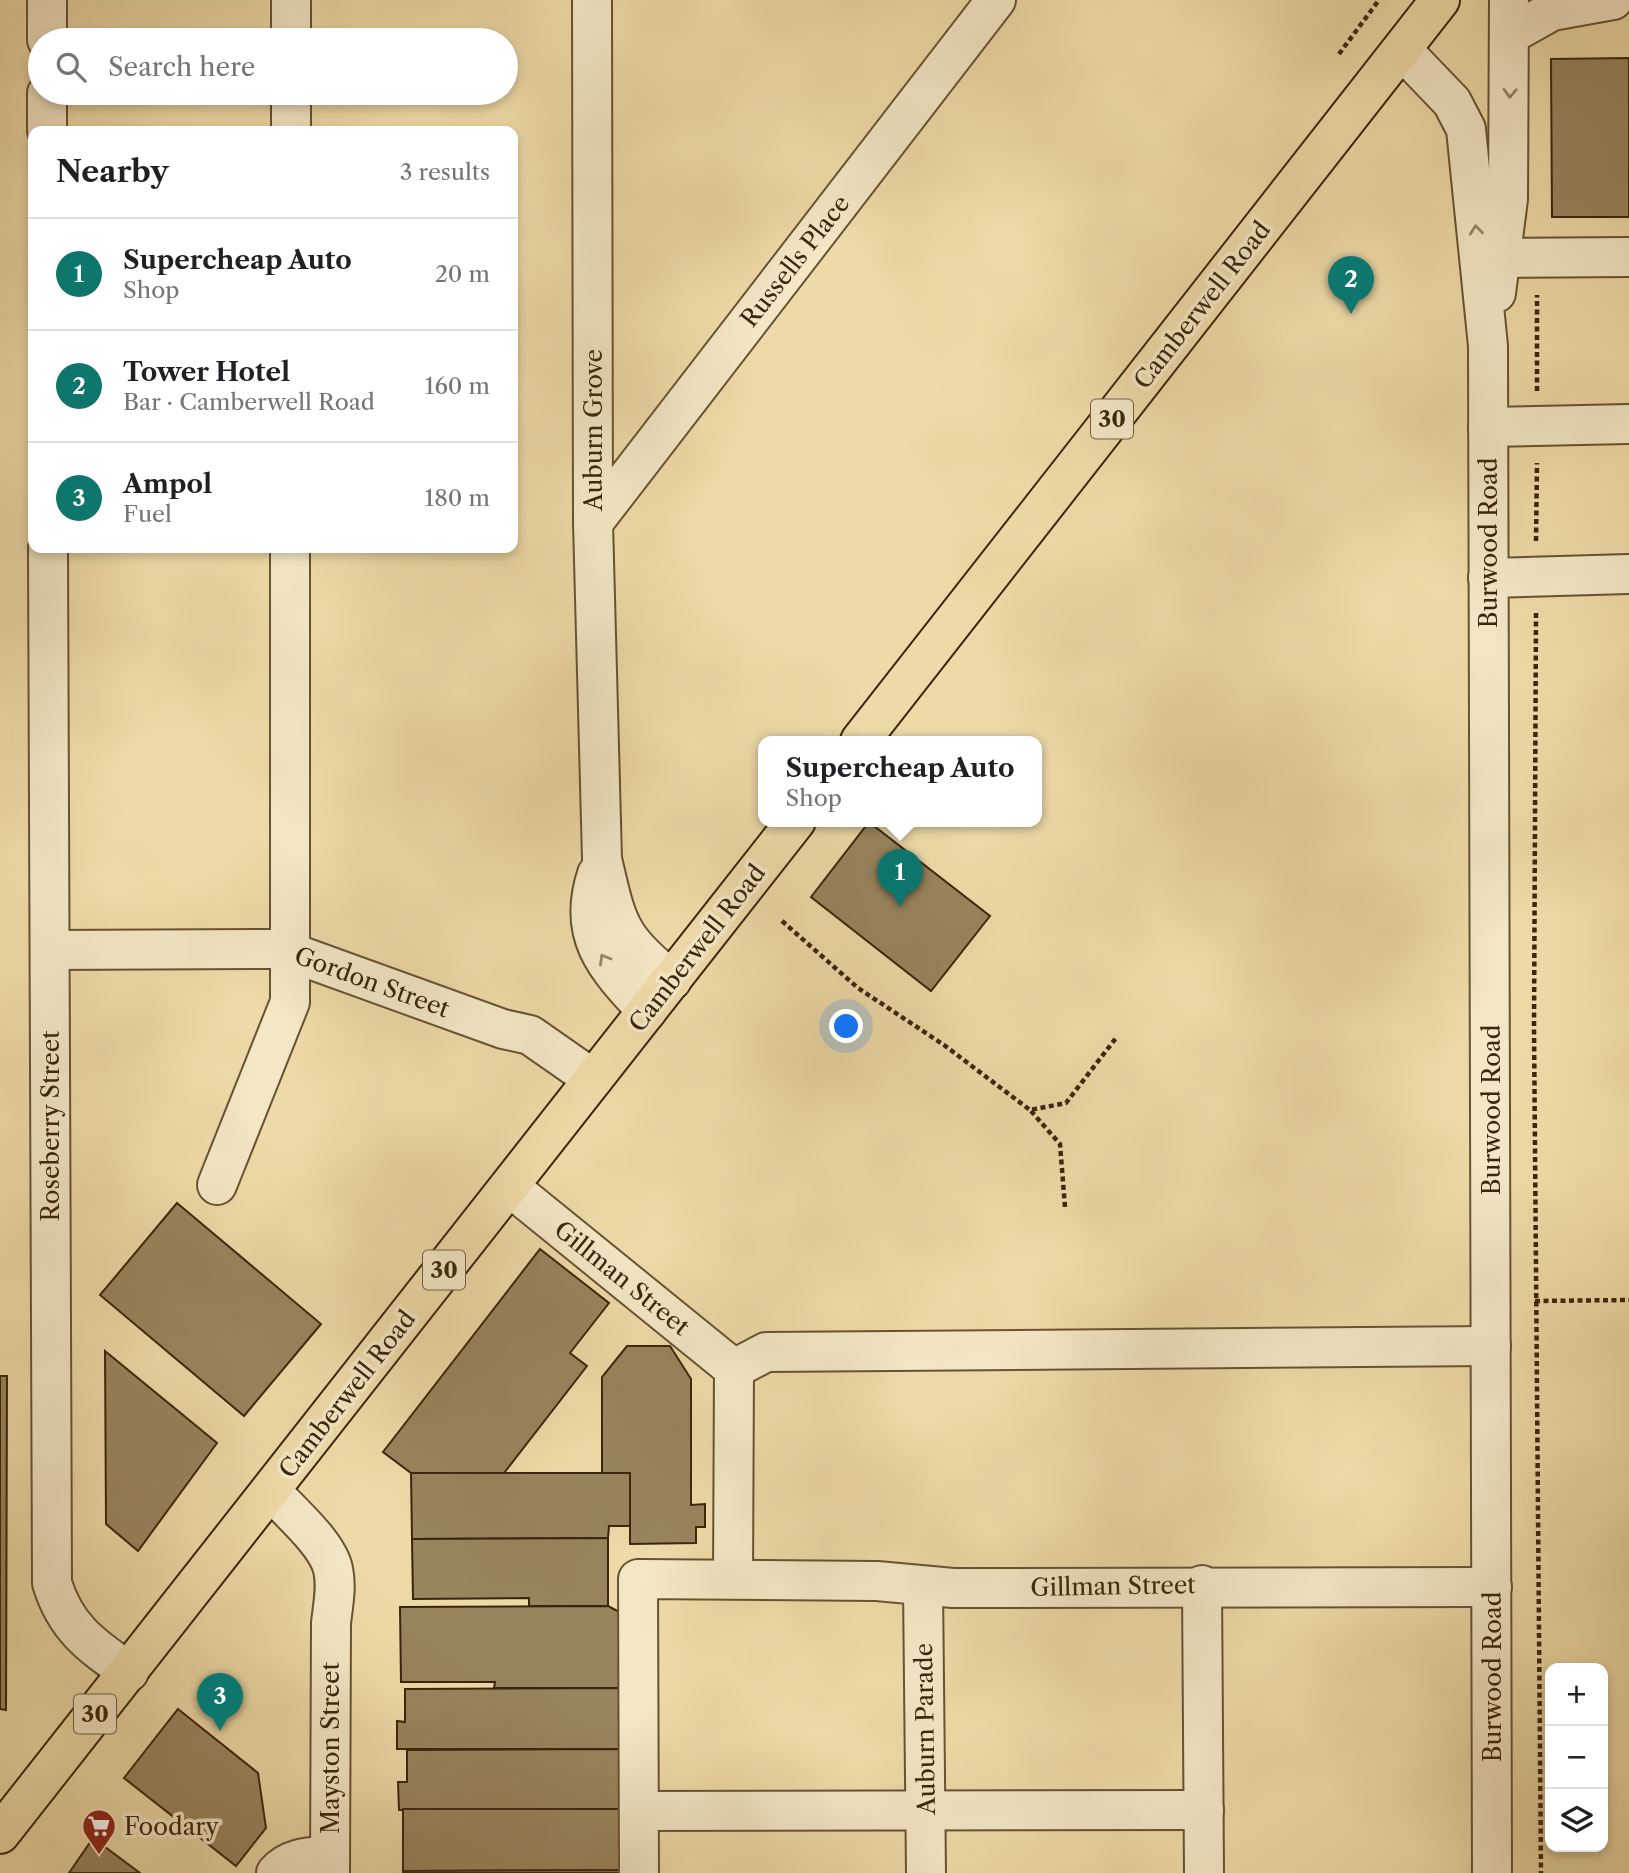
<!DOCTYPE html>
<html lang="en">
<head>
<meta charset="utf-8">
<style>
  :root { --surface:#fff; --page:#f6f6f6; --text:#202124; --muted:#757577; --line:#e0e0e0; --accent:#0f766e }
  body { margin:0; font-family:"Libre Caslon Text",serif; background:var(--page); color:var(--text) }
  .controls { position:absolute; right:21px; bottom:21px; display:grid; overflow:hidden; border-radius:14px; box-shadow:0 4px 10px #0003 }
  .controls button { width:63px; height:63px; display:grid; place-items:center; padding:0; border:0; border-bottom:2px solid var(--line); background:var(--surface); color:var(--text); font:35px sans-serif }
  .you { position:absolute; left:847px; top:1027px; width:24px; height:24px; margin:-18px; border:5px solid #fff; border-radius:50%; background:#1a73e8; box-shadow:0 0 0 10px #1a73e833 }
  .badge { display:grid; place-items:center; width:46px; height:46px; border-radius:50%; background:var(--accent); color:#fff; font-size:23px; font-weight:700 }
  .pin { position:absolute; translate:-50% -58px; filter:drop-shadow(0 2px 4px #0008) }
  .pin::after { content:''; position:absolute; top:37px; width:24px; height:21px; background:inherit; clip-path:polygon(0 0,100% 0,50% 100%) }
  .popup { position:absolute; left:758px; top:736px; width:284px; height:91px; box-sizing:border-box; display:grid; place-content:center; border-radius:14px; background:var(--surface); filter:drop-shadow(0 2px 5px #0005); font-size:23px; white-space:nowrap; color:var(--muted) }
  .popup b { font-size:26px; color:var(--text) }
  .popup::after { content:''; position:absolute; left:50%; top:100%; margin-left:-14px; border:14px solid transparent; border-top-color:var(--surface) }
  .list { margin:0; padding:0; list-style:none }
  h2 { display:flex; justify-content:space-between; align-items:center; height:91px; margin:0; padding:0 28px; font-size:30px }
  h2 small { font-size:23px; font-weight:400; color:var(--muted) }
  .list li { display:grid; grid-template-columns:46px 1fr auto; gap:21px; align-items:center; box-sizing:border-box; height:112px; padding:0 28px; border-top:2px solid var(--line) }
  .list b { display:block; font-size:26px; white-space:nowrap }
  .list p { margin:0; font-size:23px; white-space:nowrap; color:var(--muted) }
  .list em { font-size:23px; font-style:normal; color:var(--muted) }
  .icon { flex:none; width:38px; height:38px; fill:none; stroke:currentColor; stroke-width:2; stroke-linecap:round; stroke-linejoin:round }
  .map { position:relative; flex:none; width:1629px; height:1873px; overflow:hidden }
  .search { position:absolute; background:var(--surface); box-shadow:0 4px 10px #0003; left:28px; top:28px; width:490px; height:77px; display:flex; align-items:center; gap:18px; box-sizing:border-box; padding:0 24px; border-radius:38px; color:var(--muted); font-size:26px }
  .panel { position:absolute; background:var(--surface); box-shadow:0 4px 10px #0003; left:28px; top:126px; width:490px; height:427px; border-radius:14px }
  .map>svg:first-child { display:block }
  .building { fill:#98845d; stroke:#3a260b; stroke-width:2 }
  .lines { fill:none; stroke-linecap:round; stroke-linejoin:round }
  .minor-casing { stroke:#675332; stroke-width:42 }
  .major-casing { stroke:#3a260b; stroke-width:42 }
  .path { stroke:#3a260b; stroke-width:4.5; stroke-dasharray:5 3.5; stroke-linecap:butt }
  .minor { stroke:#f4e7c6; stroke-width:38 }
  .major { stroke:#eedaa8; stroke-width:38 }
  .oneway { stroke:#978668 }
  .labels { text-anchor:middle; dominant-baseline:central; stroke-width:7; stroke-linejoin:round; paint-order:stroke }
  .shield { fill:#f4e7c6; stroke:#726043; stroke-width:2 }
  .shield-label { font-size:23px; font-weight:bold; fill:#3a260b }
  .street-label { font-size:24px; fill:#3a260b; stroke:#f4e7c6 }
  .poi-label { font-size:24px; fill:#3a260b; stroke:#f4e7c6; text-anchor:start }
</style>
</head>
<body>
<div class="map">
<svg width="1629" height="1873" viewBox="0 0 1629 1873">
  <rect width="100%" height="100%" fill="#eedaa8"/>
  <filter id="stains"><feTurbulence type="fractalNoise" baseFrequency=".00286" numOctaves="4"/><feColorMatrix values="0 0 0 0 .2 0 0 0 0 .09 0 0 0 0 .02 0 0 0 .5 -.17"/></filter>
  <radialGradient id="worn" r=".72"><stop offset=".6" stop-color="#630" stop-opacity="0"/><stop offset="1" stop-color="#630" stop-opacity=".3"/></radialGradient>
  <!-- building -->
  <g class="building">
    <polygon points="1629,58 1629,217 1552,217 1551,59"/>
    <polygon points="869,822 990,916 931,991 811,897"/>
    <polygon points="177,1203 321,1324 244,1416 100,1295"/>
    <polygon points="540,1249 609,1303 570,1353 587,1366 504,1473 411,1473 383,1452"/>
    <polygon points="627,1346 670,1346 691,1379 691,1505 705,1504 705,1527 696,1527 696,1543 630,1544 630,1473 602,1473 602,1377"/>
    <polygon points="105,1351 217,1443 138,1551 106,1524"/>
    <polygon points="0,1376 7,1376 6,1710 0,1709"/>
    <polygon points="411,1473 630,1473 630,1526 609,1526 608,1538 412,1539"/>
    <polygon points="608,1538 608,1606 529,1606 529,1598 413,1599 412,1539"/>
    <polygon points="608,1606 629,1617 629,1688 494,1688 495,1682 401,1682 400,1607"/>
    <polygon points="629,1688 627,1749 397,1749 397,1721 405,1722 405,1689"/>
    <polygon points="178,1709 258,1773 266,1828 236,1866 124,1778"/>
    <polygon points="627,1749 622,1809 399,1810 398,1782 407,1782 407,1750"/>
    <polygon points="403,1809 622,1809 628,1870 403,1871"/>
    <polygon points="93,1838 140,1873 69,1873"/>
    <polygon points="628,1870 628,1873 403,1873 403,1871"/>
  </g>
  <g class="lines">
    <!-- minor casing -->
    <g class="minor-casing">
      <g id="minor">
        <polyline points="47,0 47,40"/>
        <path d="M592,0L593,523L602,859C617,923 618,938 672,980"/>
        <polyline points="1511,34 1552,11 1613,0"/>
        <polyline points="291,40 291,0"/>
        <polyline points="1402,50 1452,102 1466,129 1488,346 1492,1873"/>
        <polyline points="47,93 47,131"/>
        <polyline points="291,131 291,93"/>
        <polyline points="1502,258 1629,257"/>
        <polyline points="1496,293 1508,199 1509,0"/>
        <polyline points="1488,427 1629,424"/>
        <polyline points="593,523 996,0"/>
        <path d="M48,548L52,1583C66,1629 92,1646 129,1672"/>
        <polyline points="1488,578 1629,574"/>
        <path d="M597,874C576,937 607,968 647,1011"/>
        <polyline points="50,950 277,949 290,952 503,1029 530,1035 593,1079"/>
        <polyline points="217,1185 290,1002 290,548"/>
        <polyline points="511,1188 734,1369 733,1579"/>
        <polyline points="734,1369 766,1352 1491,1346"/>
        <path d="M271,1491C289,1511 327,1543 333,1569C337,1587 333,1605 331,1623L330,1873"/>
        <polyline points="1202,1585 1204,1873"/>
        <polyline points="923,1586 926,1873"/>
        <polyline points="639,1811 1204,1810"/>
        <path d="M276,1873C289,1857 311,1857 330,1855"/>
        <polyline points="639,1873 638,1579 877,1581 953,1588 1492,1587"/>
      </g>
    </g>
    <!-- major casing -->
    <g class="major-casing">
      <g id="major">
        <polyline points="860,741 1440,0"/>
        <polyline points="0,1834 796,821"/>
      </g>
    </g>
    <!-- path -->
    <g class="path">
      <polyline points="1339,54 1379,0"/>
      <polyline points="1537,391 1537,295"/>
      <polyline points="1536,541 1537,463"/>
      <polyline points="1536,613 1534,1027 1541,1873"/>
      <polyline points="782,921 858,988 944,1045 1030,1110 1066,1103 1116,1038"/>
      <polyline points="1031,1111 1060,1144 1065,1207"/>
      <polyline points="1535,1301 1629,1300"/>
    </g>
    <!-- minor -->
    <use href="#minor" class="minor"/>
    <!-- major -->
    <use href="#major" class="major"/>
  </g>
  <!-- one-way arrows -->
  <defs><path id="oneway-chevron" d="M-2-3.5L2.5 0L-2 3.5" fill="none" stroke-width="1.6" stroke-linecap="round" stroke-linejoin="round" transform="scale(1.75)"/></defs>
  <g class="oneway">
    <use href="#oneway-chevron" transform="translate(1510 93) rotate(91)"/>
    <use href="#oneway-chevron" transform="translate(1476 230) rotate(-96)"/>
    <use href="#oneway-chevron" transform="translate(604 959) rotate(-120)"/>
  </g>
  <!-- icons -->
  <defs>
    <g id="supermarket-pin" transform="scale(1.75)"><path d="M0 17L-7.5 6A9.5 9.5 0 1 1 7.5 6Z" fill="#8f2418" stroke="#f4e7c6"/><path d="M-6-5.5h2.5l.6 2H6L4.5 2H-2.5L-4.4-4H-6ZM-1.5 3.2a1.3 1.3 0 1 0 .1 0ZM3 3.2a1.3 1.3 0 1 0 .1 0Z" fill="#fff"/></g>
  </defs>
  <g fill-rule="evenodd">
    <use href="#supermarket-pin" x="99" y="1826"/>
  </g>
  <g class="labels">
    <!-- shield labels -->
    <g class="shield">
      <rect x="1091" y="399.5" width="42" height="39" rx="5"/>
      <rect x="423" y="1250.5" width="42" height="39" rx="5"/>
      <rect x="74" y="1694.5" width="42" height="39" rx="5"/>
    </g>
    <g class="shield-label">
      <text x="1112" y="419">30</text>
      <text x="444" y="1270">30</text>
      <text x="95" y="1714">30</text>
    </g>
    <!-- street labels -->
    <g class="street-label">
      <text transform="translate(795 261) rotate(-52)">Russells Place</text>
      <text transform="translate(1202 305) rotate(-52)">Camberwell Road</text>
      <text transform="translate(593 430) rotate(-90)">Auburn Grove</text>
      <text transform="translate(1488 543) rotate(-90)">Burwood Road</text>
      <text transform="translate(697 948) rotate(-52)">Camberwell Road</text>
      <text transform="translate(372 982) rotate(20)">Gordon Street</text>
      <text transform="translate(1491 1110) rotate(-90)">Burwood Road</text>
      <text transform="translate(50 1126) rotate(-90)">Roseberry Street</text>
      <text transform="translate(622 1278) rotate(39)">Gillman Street</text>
      <text transform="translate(347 1394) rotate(-52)">Camberwell Road</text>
      <text transform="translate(1113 1586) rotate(-1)">Gillman Street</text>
      <text transform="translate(1492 1677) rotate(-90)">Burwood Road</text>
      <text transform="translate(925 1729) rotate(-91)">Auburn Parade</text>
      <text transform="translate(330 1748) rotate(-90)">Mayston Street</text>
    </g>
    <!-- poi labels -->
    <g class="poi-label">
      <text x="124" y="1826">Foodary</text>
    </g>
  </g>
  <rect width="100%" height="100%" filter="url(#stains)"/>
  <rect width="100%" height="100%" fill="url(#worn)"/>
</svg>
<div class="controls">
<button>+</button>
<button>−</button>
<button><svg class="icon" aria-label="layers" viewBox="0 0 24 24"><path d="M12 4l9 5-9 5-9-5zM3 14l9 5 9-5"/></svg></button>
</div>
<div class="you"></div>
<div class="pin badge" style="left:900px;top:907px">1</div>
<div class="popup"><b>Supercheap Auto</b>Shop</div>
<div class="pin badge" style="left:1351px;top:314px">2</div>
<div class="pin badge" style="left:220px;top:1731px">3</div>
<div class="search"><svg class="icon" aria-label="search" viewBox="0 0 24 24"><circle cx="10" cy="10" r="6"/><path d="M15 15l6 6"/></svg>Search here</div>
<section class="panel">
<h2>Nearby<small>3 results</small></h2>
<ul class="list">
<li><span class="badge">1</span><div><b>Supercheap Auto</b><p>Shop</p></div><em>20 m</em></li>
<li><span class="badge">2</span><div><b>Tower Hotel</b><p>Bar · Camberwell Road</p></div><em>160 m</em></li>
<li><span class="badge">3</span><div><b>Ampol</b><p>Fuel</p></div><em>180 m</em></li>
</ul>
</section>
</div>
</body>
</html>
